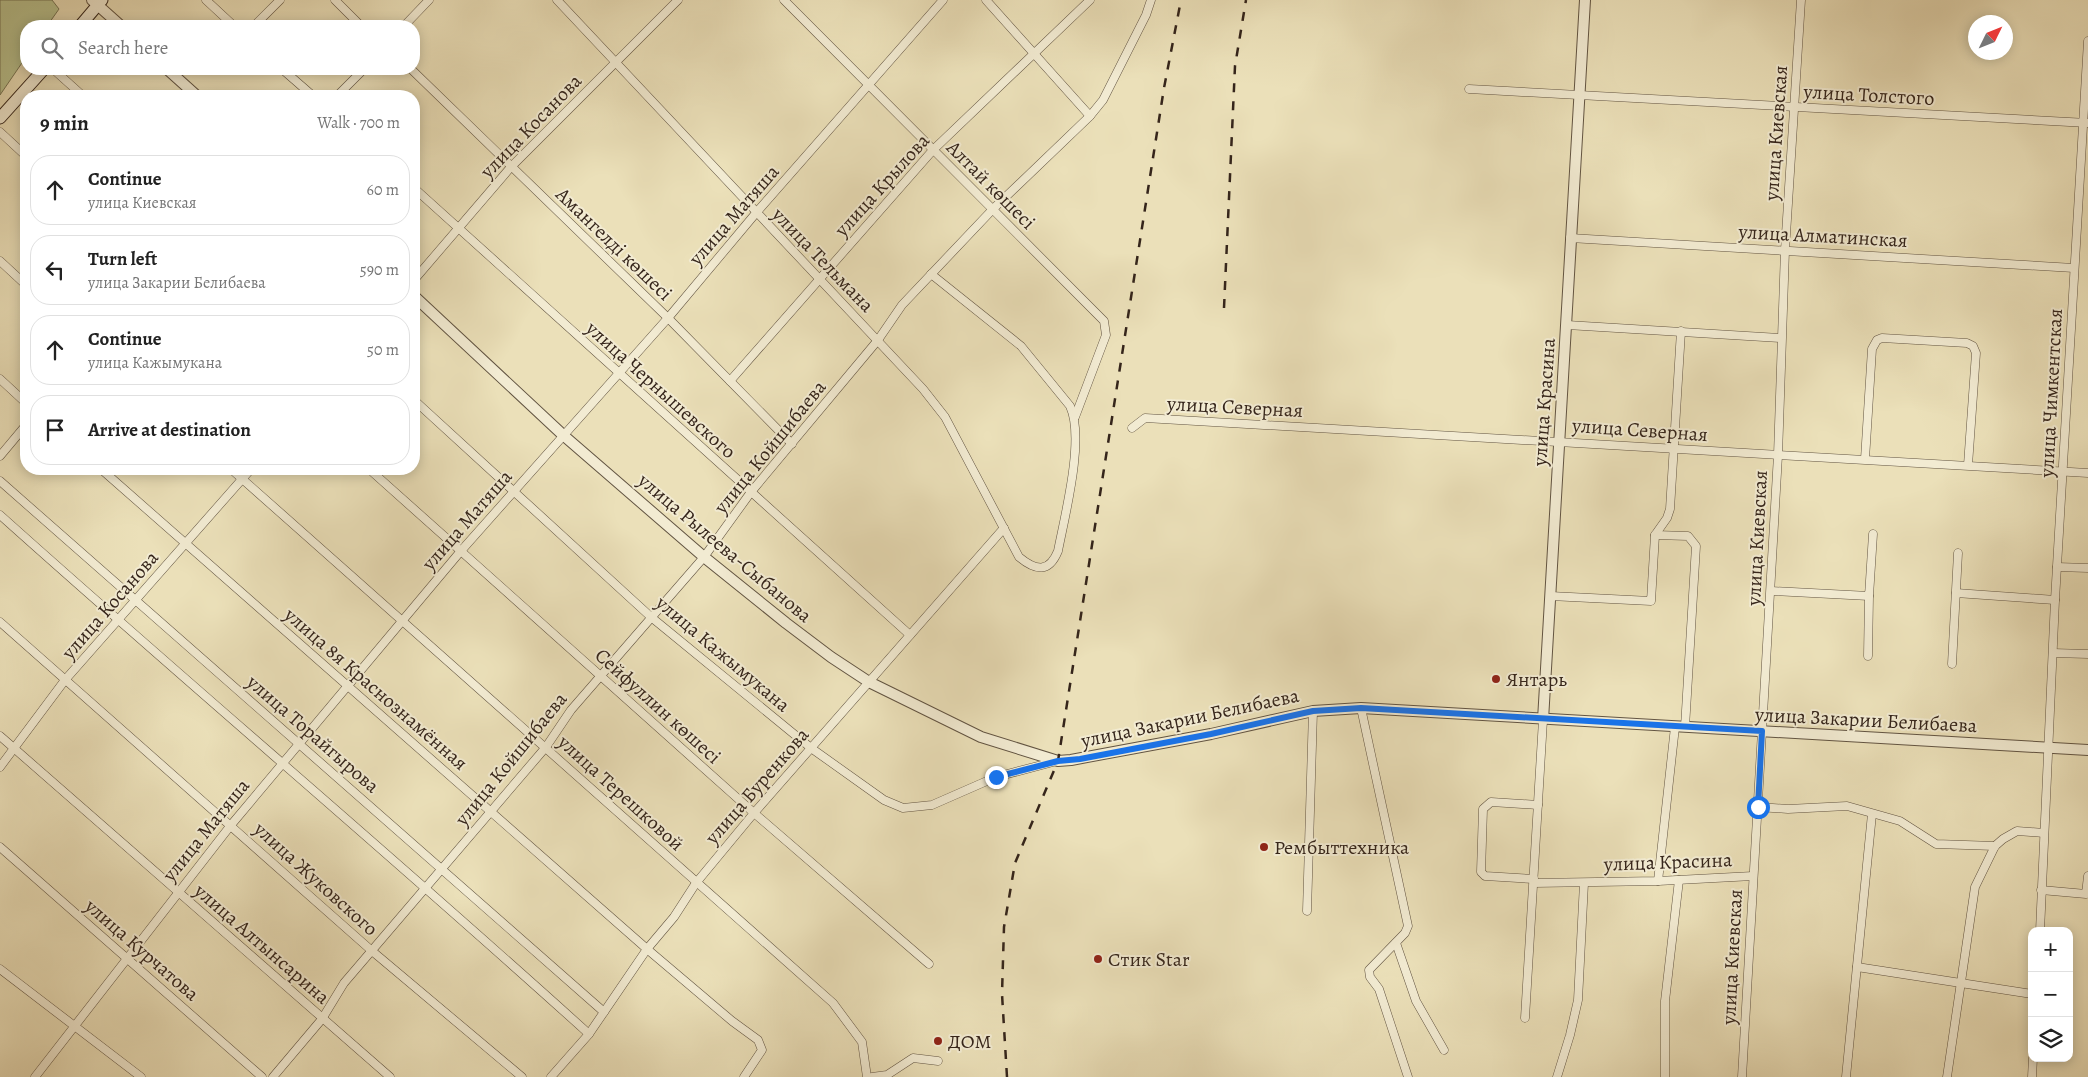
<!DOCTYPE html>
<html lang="en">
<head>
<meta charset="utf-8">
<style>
  :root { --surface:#fff; --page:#f2f2f2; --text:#222; --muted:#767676; --line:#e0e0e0 }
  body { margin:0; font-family:Alegreya,serif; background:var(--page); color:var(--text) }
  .controls { position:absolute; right:15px; bottom:15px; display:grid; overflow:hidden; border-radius:10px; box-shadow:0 2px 12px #0003 }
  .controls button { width:45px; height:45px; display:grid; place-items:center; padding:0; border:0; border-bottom:1px solid var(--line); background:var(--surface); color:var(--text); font:25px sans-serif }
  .compass { position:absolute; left:1968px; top:15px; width:45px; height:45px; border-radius:50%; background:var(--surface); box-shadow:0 2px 12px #0003; rotate:47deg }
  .stop { position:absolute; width:15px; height:15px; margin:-11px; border:4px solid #1a73e8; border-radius:50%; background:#fff }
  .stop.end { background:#1a73e8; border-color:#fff; box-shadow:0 1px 5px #0008 }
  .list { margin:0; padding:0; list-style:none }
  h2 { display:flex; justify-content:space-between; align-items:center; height:65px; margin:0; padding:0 20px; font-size:21px }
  h2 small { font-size:16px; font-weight:400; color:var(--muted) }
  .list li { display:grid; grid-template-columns:32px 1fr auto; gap:15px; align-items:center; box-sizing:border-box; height:70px; margin:0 10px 10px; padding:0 10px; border:1px solid var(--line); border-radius:20px }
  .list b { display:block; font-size:19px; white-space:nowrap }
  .list p { margin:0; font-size:16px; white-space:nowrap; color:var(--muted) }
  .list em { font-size:16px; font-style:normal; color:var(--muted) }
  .icon { flex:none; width:28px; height:28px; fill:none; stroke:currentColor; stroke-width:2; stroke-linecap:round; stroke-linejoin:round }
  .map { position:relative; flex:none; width:2088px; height:1077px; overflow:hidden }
  .search { position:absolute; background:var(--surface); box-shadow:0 2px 12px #0003; left:20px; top:20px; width:400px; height:55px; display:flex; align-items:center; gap:12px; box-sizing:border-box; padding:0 18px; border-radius:20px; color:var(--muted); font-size:19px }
  .panel { position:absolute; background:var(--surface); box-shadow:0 2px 12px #0003; left:20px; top:90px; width:400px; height:385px; border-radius:20px }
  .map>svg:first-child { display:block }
  .green { fill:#b8c28f; stroke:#767455 }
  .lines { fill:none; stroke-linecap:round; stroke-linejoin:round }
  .minor-casing { stroke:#625442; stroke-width:9 }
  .tertiary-casing { stroke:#625442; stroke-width:12 }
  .secondary-casing { stroke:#35251b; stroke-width:13 }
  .minor { stroke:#f2ebd2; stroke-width:8 }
  .tertiary { stroke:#f2ebd2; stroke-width:10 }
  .secondary { stroke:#f2ebd2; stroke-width:11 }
  .rail { stroke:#35251b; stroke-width:2.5; stroke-dasharray:9 9; stroke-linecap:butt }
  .route { stroke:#1a73e8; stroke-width:6 }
  .poi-dot { fill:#8f2418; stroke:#f2ebd2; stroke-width:2 }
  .labels { text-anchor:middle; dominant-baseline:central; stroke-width:4; stroke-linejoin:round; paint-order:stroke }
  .street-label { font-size:20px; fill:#35251b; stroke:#f2ebd2 }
  .poi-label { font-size:20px; fill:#35251b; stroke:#f2ebd2; text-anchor:start }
</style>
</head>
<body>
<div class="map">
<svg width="2088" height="1077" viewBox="0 0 2088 1077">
  <rect width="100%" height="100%" fill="#ebe0b9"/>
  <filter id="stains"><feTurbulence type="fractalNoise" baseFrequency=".004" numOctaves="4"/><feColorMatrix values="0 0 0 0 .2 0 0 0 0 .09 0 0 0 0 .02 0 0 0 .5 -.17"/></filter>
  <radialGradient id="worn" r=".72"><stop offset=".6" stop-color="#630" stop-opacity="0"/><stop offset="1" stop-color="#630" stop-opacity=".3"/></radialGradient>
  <!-- green -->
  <polygon class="green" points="0,0 52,0 59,9 47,26 26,26 26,57 0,95"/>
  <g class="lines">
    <!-- minor casing -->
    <g class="minor-casing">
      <g id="minor">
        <polyline points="206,0 234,26"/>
        <polyline points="335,0 361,26"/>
        <path d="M557,0L923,389L945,417L1019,557C1036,571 1049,573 1058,551C1065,515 1085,438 1070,406L1021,346L931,274"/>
        <polyline points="784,0 1104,321 1106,335 1075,417"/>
        <polyline points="986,0 1090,116"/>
        <polyline points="254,26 280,0"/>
        <polyline points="404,26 429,0"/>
        <polyline points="53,69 83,96"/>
        <polyline points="282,69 313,96"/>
        <polyline points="411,69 668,318 792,444"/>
        <polyline points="1469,89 2088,123"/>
        <polyline points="337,96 364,69"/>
        <polyline points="0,132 26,156"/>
        <polyline points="414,188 910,635"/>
        <polyline points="1570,238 2074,268"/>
        <polyline points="0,261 26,285"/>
        <polyline points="414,280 510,168 678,0"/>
        <polyline points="1567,325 1781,338"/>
        <polyline points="0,379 26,403"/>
        <polyline points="730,381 933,150 1090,0"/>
        <polyline points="414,400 651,617 811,748 884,800 903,808 932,805 996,777 1057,761"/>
        <polyline points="1132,428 1145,418 2088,473"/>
        <polyline points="0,456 26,425"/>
        <polyline points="1865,459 1872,349 1877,340 1882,338 1967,343 1973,346 1976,353 1968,465"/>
        <polyline points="101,469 647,949 732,1021 758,1040 762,1050 744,1077"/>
        <polyline points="231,469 833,1003 862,1042 867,1077"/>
        <polyline points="369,469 754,813 929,964"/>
        <polyline points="0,481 604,1012"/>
        <path d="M0,515C195,690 395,858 589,1034"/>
        <polyline points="1655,535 1688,536 1696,546 1685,727"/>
        <polyline points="2057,567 2088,568"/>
        <polyline points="1771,591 1869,596 1873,534"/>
        <polyline points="1956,593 2055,600"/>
        <polyline points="1550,596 1651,601 1655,535 1667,518 1670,509 1681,331"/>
        <polyline points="0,622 372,951 522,1077"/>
        <polyline points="2053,653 2088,654"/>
        <polyline points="1868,656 1869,596"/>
        <polyline points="1952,664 1958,553"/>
        <polyline points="1361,708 1408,926 1405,933 1369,970 1370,977 1379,989 1408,1077"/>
        <polyline points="0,736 390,1077"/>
        <polyline points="0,767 65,680 251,469"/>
        <polyline points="1758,807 1788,809 1847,806 1900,821 1936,844 1995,846"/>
        <polyline points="0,847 262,1077"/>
        <polyline points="1534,879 1485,876 1481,872 1483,809 1491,802 1538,805"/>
        <polyline points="1658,881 1675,727"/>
        <polyline points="1534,883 1658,881 1753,876"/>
        <polyline points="2041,890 2086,894 2088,876"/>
        <polyline points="1307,911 1313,711"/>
        <polyline points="2040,931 2055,600 2088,41"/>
        <polyline points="1396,943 1416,1001 1444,1050"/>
        <polyline points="1857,967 2032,994"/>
        <polyline points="0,969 141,1077"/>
        <polyline points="1525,1018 1543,720"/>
        <polyline points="35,1077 231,825 460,552 668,318 756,213 943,0"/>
        <polyline points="273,1077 322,1019 344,983 546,747 571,710 704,557 751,492 878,340 902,305 993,209 1090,116 1103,100 1146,15 1151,0"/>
        <polyline points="551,1077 589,1034 647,949 674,917 696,883 754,813 1004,528"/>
        <polyline points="872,1077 887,1075 913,1058 938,1061"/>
        <polyline points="1557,1077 1570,1035 1578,1000 1584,883"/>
        <polyline points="1665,1077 1665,1001 1679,880"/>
        <polyline points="1742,1077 1778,455 1785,250 1801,0"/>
        <polyline points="1846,1077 1872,814"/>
        <polyline points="1947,1077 1975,887 1995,846 2003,839 2017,831 2044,833"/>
        <polyline points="2032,1077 2033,1058"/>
      </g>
    </g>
    <!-- tertiary casing -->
    <g class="tertiary-casing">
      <g id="tertiary">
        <polyline points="92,0 121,26"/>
        <polyline points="167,69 197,96"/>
        <polyline points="414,296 563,435 704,557 786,623 831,657 869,682 981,737 1058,761 1071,760 1211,734 1313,711 1361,708 2088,750"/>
        <polyline points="1543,720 1585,0"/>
      </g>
    </g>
    <!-- secondary casing -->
    <g class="secondary-casing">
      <g id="secondary">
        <polyline points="80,26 102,0"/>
        <polyline points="0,118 44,69"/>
      </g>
    </g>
    <!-- minor -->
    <use href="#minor" class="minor"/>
    <!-- tertiary -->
    <use href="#tertiary" class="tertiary"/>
    <!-- secondary -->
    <use href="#secondary" class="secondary"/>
    <!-- rail -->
    <g class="rail">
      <polyline points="1224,308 1235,66 1246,0"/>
      <polyline points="1007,1077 1002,994 1004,927 1015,863 1058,761 1164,88 1181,0"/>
    </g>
  </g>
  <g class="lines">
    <!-- route -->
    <polyline class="route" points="996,777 1058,761 1080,759 1211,734 1313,711 1361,708 1762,731 1758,807"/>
  </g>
  <!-- markers -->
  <g class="poi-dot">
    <circle cx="1496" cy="679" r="5"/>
    <circle cx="1264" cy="847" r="5"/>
    <circle cx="1098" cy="959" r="5"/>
    <circle cx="938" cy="1041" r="5"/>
  </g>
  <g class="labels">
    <!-- street labels -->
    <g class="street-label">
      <text transform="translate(1869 95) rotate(3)">улица Толстого</text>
      <text transform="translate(531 126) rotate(-46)">улица Косанова</text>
      <text transform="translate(1776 133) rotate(-86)">улица Киевская</text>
      <text transform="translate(882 185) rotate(-48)">улица Крылова</text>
      <text transform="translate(991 185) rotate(45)">Алтай көшесі</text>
      <text transform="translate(734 215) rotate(-49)">улица Матяша</text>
      <text transform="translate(1823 236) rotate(3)">улица Алматинская</text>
      <text transform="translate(614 244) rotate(44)">Амангелді көшесі</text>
      <text transform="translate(823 260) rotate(46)">улица Тельмана</text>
      <text transform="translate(661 390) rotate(42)">улица Чернышевского</text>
      <text transform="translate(2051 393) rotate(-87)">улица Чимкентская</text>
      <text transform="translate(1544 402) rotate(-86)">улица Красина</text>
      <text transform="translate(1235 407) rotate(3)">улица Северная</text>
      <text transform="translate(1640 430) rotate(4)">улица Северная</text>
      <text transform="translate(770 447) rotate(-51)">улица Койшибаева</text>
      <text transform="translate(467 520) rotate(-49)">улица Матяша</text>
      <text transform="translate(1757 538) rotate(-87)">улица Киевская</text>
      <text transform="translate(725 548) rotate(40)">улица Рылеева-Сыбанова</text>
      <text transform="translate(110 605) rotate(-49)">улица Косанова</text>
      <text transform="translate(723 654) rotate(40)">улица Кажымукана</text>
      <text transform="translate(376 689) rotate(41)">улица 8я Краснознамённая</text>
      <text transform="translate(658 706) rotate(42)">Сейфуллин көшесі</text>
      <text transform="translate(1190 718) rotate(-12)">улица Закарии Белибаева</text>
      <text transform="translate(1866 720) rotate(3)">улица Закарии Белибаева</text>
      <text transform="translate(313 734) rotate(41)">улица Торайгырова</text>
      <text transform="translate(511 759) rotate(-51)">улица Койшибаева</text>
      <text transform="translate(757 786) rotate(-49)">улица Буренкова</text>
      <text transform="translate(621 793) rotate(42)">улица Терешковой</text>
      <text transform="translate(206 830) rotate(-51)">улица Матяша</text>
      <text transform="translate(1668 862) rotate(-2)">улица Красина</text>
      <text transform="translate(316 879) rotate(42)">улица Жуковского</text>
      <text transform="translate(262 944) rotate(41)">улица Алтынсарина</text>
      <text transform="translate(142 950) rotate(41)">улица Курчатова</text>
      <text transform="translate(1732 957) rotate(-87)">улица Киевская</text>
    </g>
    <!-- poi labels -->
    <g class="poi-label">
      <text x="1506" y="679">Янтарь</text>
      <text x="1274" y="847">Рембыттехника</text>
      <text x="1108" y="959">Стик Star</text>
      <text x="948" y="1041">ДОМ</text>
    </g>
  </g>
  <rect width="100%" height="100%" filter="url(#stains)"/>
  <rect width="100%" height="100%" fill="url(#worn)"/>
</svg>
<div class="controls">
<button>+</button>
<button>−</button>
<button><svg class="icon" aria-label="layers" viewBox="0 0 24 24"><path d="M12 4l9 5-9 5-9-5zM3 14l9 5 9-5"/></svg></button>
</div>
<svg class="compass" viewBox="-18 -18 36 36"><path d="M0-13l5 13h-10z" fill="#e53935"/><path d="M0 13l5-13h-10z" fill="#767676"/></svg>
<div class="stop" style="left:1758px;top:807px"></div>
<div class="stop end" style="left:996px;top:777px"></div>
<div class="search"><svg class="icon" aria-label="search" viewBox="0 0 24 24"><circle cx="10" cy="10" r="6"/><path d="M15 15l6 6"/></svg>Search here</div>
<section class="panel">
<h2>9 min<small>Walk · 700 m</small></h2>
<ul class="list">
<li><svg class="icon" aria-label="ahead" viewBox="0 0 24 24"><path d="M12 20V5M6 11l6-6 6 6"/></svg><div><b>Continue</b><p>улица Киевская</p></div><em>60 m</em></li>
<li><svg class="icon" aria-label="left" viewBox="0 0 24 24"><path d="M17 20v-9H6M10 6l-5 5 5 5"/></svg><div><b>Turn left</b><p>улица Закарии Белибаева</p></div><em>590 m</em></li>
<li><svg class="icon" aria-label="ahead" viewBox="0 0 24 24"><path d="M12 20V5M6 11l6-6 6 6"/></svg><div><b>Continue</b><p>улица Кажымукана</p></div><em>50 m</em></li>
<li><svg class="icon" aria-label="arrive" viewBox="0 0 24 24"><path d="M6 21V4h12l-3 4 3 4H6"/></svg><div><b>Arrive at destination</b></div></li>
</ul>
</section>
</div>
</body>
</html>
